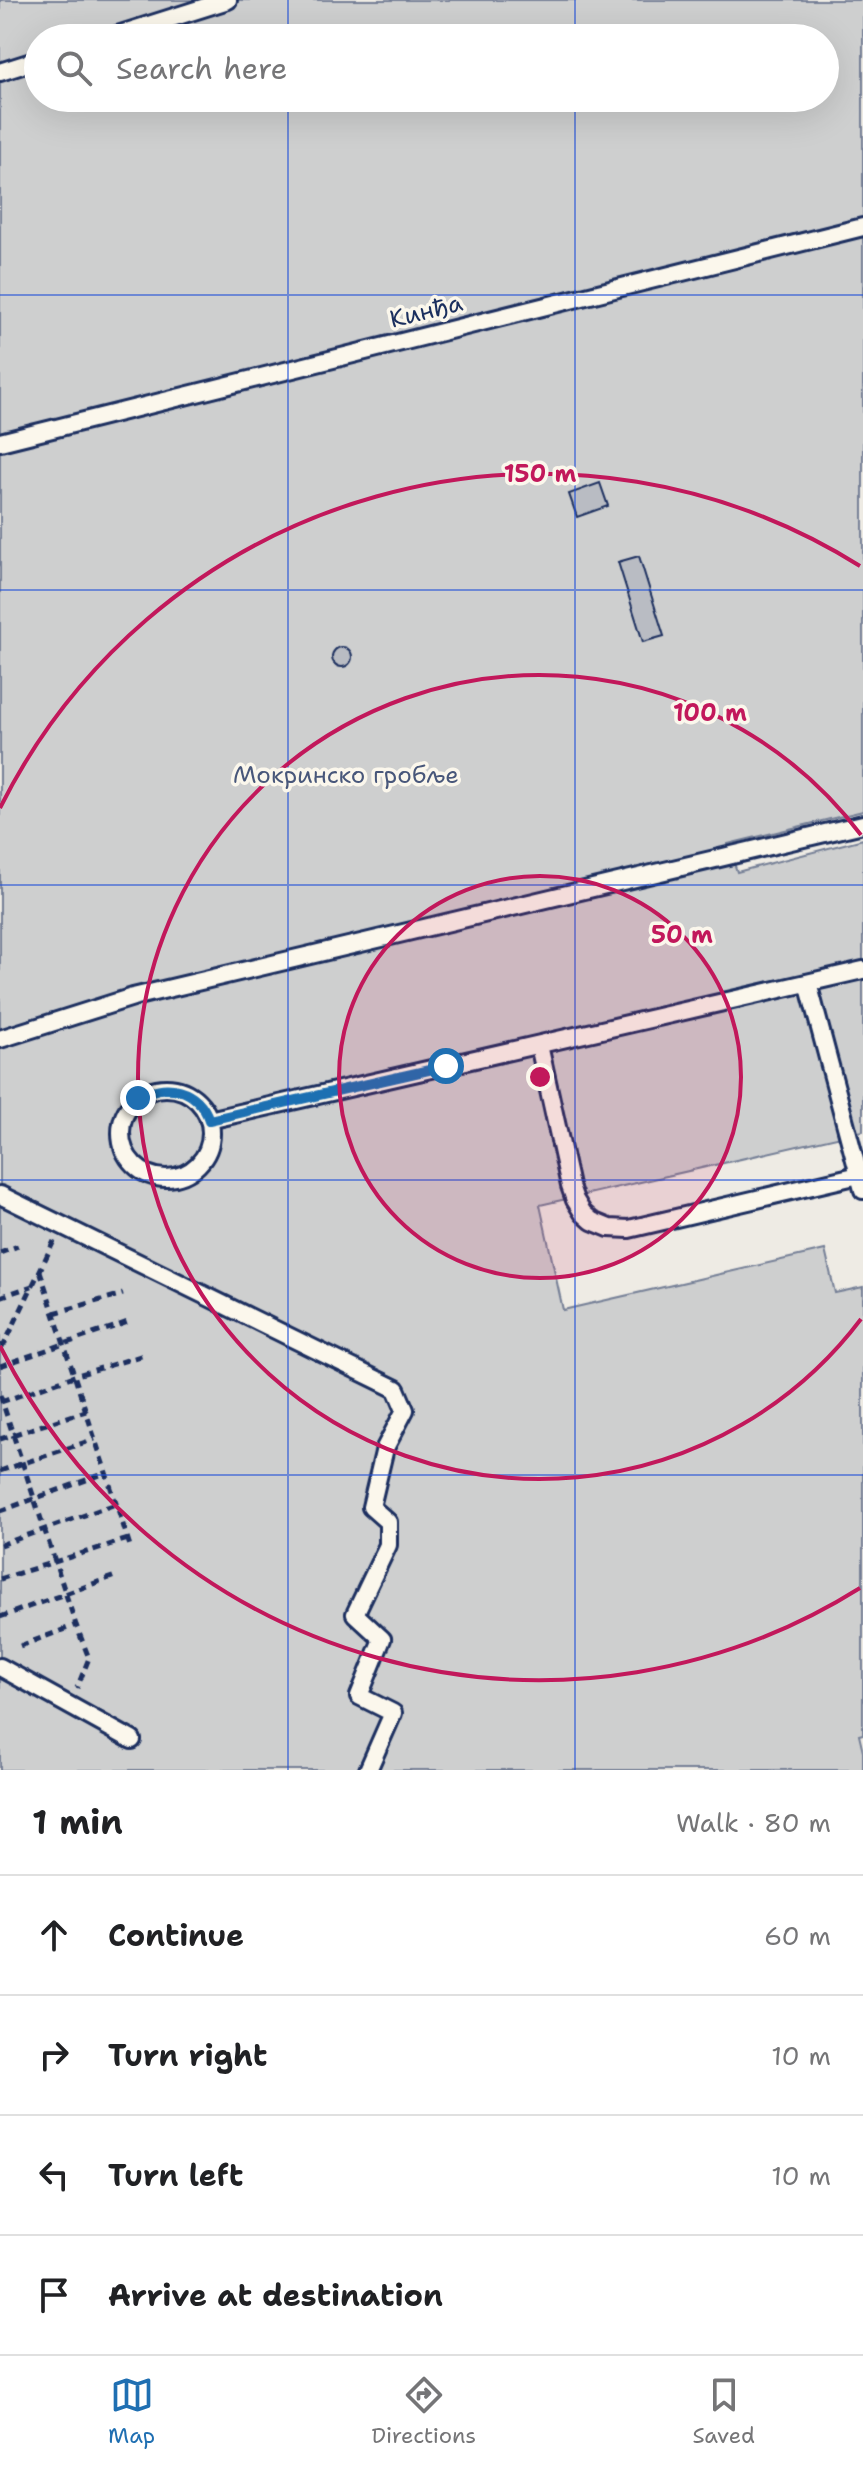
<!DOCTYPE html>
<html lang="en">
<head>
<meta charset="utf-8">
<style>
  :root { --surface:#fff; --page:#f2f2f2; --text:#202124; --muted:#757577; --line:#e0e0e0; --accent:#1f6fb2 }
  body { margin:0; font-family:"Shantell Sans",sans-serif; background:var(--page); color:var(--text) }
  .stop { position:absolute; width:24px; height:24px; margin:-18px; border:6px solid #1f6fb2; border-radius:50%; background:#fff }
  .stop.end { background:#1f6fb2; border-color:#fff; box-shadow:0 2px 8px #0008 }
  .list { margin:0; padding:0; list-style:none }
  h2 { display:flex; justify-content:space-between; align-items:center; height:104px; margin:0; padding:0 32px; font-size:34px }
  h2 small { font-size:26px; font-weight:400; color:var(--muted) }
  .list li { display:grid; grid-template-columns:52px 1fr auto; gap:24px; align-items:center; box-sizing:border-box; height:120px; padding:0 32px; border-top:2px solid var(--line) }
  .list b { display:block; font-size:30px; white-space:nowrap }
  .list em { font-size:26px; font-style:normal; color:var(--muted) }
  .icon { flex:none; width:44px; height:44px; fill:none; stroke:currentColor; stroke-width:2; stroke-linecap:round; stroke-linejoin:round }
  .map { position:relative; flex:none; width:863px; height:1770px; overflow:hidden }
  .search { position:absolute; background:var(--surface); box-shadow:0 8px 32px #0002; left:24px; right:24px; top:24px; height:88px; display:flex; align-items:center; gap:20px; box-sizing:border-box; padding:0 28px; border-radius:44px; color:var(--muted); font-size:30px }
  .sheet { height:584px; background:var(--surface) }
  nav { display:flex; justify-content:space-around; align-items:center; box-sizing:border-box; height:112px; border-top:2px solid var(--line); background:var(--surface); font-size:22px; color:var(--muted) }
  nav a { display:grid; justify-items:center; gap:4px }
  nav .on { color:var(--accent) }
  .map>svg:first-child { display:block }
  .green { fill:#cecfcf; stroke:#747f96; stroke-width:2; fill-rule:evenodd }
  .building { fill:#b9bcc3; stroke:#1b2f5e; stroke-width:2 }
  .lines { fill:none; stroke-linecap:round; stroke-linejoin:round }
  .lane-casing { stroke:#1b2f5e; stroke-width:22 }
  .path { stroke:#1b2f5e; stroke-width:5; stroke-dasharray:8 6; stroke-linecap:butt }
  .lane { stroke:#fbf7ec; stroke-width:16 }
  .route { stroke:#1f6fb2; stroke-width:10 }
  .grid { fill:none; stroke:#1d4ed8; stroke-width:2; stroke-opacity:0.55 }
  .ring { fill:none; stroke:#c2185b; stroke-width:4 }
  .labels { text-anchor:middle; dominant-baseline:central; stroke-width:7; stroke-linejoin:round; paint-order:stroke }
  .street-label { font-size:24px; fill:#1b2f5e; stroke:#fbf7ec }
  .park-label { font-size:24px; fill:#48577a; stroke:#fbf7ec }
  .centre { fill:#c2185b; stroke:#fbf7ec; stroke-width:4 }
  .ring-label { font-size:24px; text-anchor:middle; font-weight:bold; fill:#c2185b; stroke:#fbf7ec; stroke-width:7; stroke-linejoin:round; paint-order:stroke }
</style>
</head>
<body>
<div class="map">
<svg width="863" height="1770" viewBox="0 0 863 1770">
  <rect width="100%" height="100%" fill="#eeebe4"/>
  <filter id="ink" filterUnits="userSpaceOnUse"><feTurbulence type="fractalNoise" baseFrequency=".0125" numOctaves="2"/><feDisplacementMap in="SourceGraphic" scale="16" xChannelSelector="R" yChannelSelector="G"/><feConvolveMatrix kernelMatrix="1 2 1 2 8 2 1 2 1" color-interpolation-filters="sRGB"/></filter>
  <g filter="url(#ink)">
    <!-- green -->
    <path class="green" d="M0,0H863V811L728,844L737,872L863,839V1131L540,1205L563,1310L825,1250L835,1293L863,1287V1734L859,1735L863,1752V1770H0ZM38,38H825V98H38Z"/>
    <!-- building -->
    <g class="building">
      <polygon points="600,483 608,506 577,517 569,494"/>
      <polygon points="639,556 664,636 643,642 618,562"/>
      <circle cx="342" cy="657" r="10"/>
    </g>
    <g class="lines">
      <!-- lane casing -->
      <g class="lane-casing">
        <g id="lane">
          <polyline points="108,38 228,0"/>
          <polyline points="0,72 38,60"/>
          <polyline points="0,442 863,227"/>
          <polyline points="808,983 863,1190"/>
          <polyline points="0,1039 133,997 863,824"/>
          <polyline points="539,1045 570,1186 575,1200 583,1213 592,1221 609,1228 629,1229 859,1175"/>
          <circle cx="166" cy="1133" r="45"/>
          <polyline points="209,1120 863,970"/>
          <polyline points="0,1195 396,1389 405,1410 385,1448 371,1507 388,1522 388,1545 355,1614 382,1639 359,1696 393,1713 368,1770"/>
          <polyline points="0,1667 132,1740"/>
        </g>
      </g>
      <!-- path -->
      <g class="path">
        <polyline points="0,1253 18,1246"/>
        <polyline points="40,1271 130,1546"/>
        <polyline points="0,1297 32,1286"/>
        <polyline points="54,1313 123,1294"/>
        <polyline points="0,1346 4,1345 54,1241"/>
        <polyline points="0,1366 131,1321"/>
        <polyline points="0,1395 76,1625 89,1658 77,1688"/>
        <polyline points="1,1402 74,1376 144,1355"/>
        <polyline points="0,1439 86,1411"/>
        <polyline points="0,1471 95,1439"/>
        <polyline points="0,1511 106,1473"/>
        <polyline points="0,1545 116,1504"/>
        <polyline points="0,1579 128,1539"/>
        <polyline points="0,1617 118,1575"/>
        <polyline points="20,1646 76,1625"/>
      </g>
      <!-- lane -->
      <use href="#lane" class="lane"/>
    </g>
  </g>
  <g class="lines" filter="url(#ink)">
    <!-- route -->
    <path class="route" d="M138,1098C164,1080 198,1088 209,1120L446,1066"/>
  </g>
  <!-- grid -->
  <path class="grid" d="M288,0V38M575,0V38M288,98V1770M575,98V1770M0,295H863M0,590H863M0,885H863M0,1180H863M0,1475H863"/>
  <!-- distance rings -->
  <circle cx="540" cy="1077" r="201" fill="#c2185b" fill-opacity=".12"/>
  <g class="ring">
    <circle cx="540" cy="1077" r="201"/>
    <path d="M861 1319A402 402 0 1 1 861 835"/>
    <path d="M860 1588A603 603 0 0 1 0 1346M0 808A603 603 0 0 1 860 566"/>
  </g>
  <g class="labels">
    <!-- street labels -->
    <g class="street-label">
      <text transform="translate(426 311) rotate(-14)">Кинђа</text>
    </g>
    <!-- park labels -->
    <g class="park-label">
      <text x="346" y="775">Мокринско гробље</text>
    </g>
  </g>
  <circle cx="540" cy="1077" r="12" class="centre"/>
  <g class="ring-label">
    <text x="540" y="482">150 m</text>
    <text x="710" y="721">100 m</text>
    <text x="682" y="943">50 m</text>
  </g>
</svg>
<div class="stop" style="left:446px;top:1066px"></div>
<div class="stop end" style="left:138px;top:1098px"></div>
<div class="search"><svg class="icon" aria-label="search" viewBox="0 0 24 24"><circle cx="10" cy="10" r="6"/><path d="M15 15l6 6"/></svg>Search here</div>
</div>
<section class="sheet">
<h2>1 min<small>Walk · 80 m</small></h2>
<ul class="list">
<li><svg class="icon" aria-label="ahead" viewBox="0 0 24 24"><path d="M12 20V5M6 11l6-6 6 6"/></svg><div><b>Continue</b></div><em>60 m</em></li>
<li><svg class="icon" aria-label="right" viewBox="0 0 24 24"><path d="M7 20v-9h11M14 6l5 5-5 5"/></svg><div><b>Turn right</b></div><em>10 m</em></li>
<li><svg class="icon" aria-label="left" viewBox="0 0 24 24"><path d="M17 20v-9H6M10 6l-5 5 5 5"/></svg><div><b>Turn left</b></div><em>10 m</em></li>
<li><svg class="icon" aria-label="arrive" viewBox="0 0 24 24"><path d="M6 21V4h12l-3 4 3 4H6"/></svg><div><b>Arrive at destination</b></div></li>
</ul>
</section>
<nav>
<a class="on"><svg class="icon" aria-label="map" viewBox="0 0 24 24"><path d="M3 6l6-2 6 2 6-2v14l-6 2-6-2-6 2zM9 4v14M15 6v14"/></svg>Map</a>
<a><svg class="icon" aria-label="directions" viewBox="0 0 24 24"><path d="M12 3l9 9-9 9-9-9zM9 14v-3h6M13 9l2 2-2 2"/></svg>Directions</a>
<a><svg class="icon" aria-label="saved" viewBox="0 0 24 24"><path d="M7 4h10v16l-5-4-5 4z"/></svg>Saved</a>
</nav>
</body>
</html>
